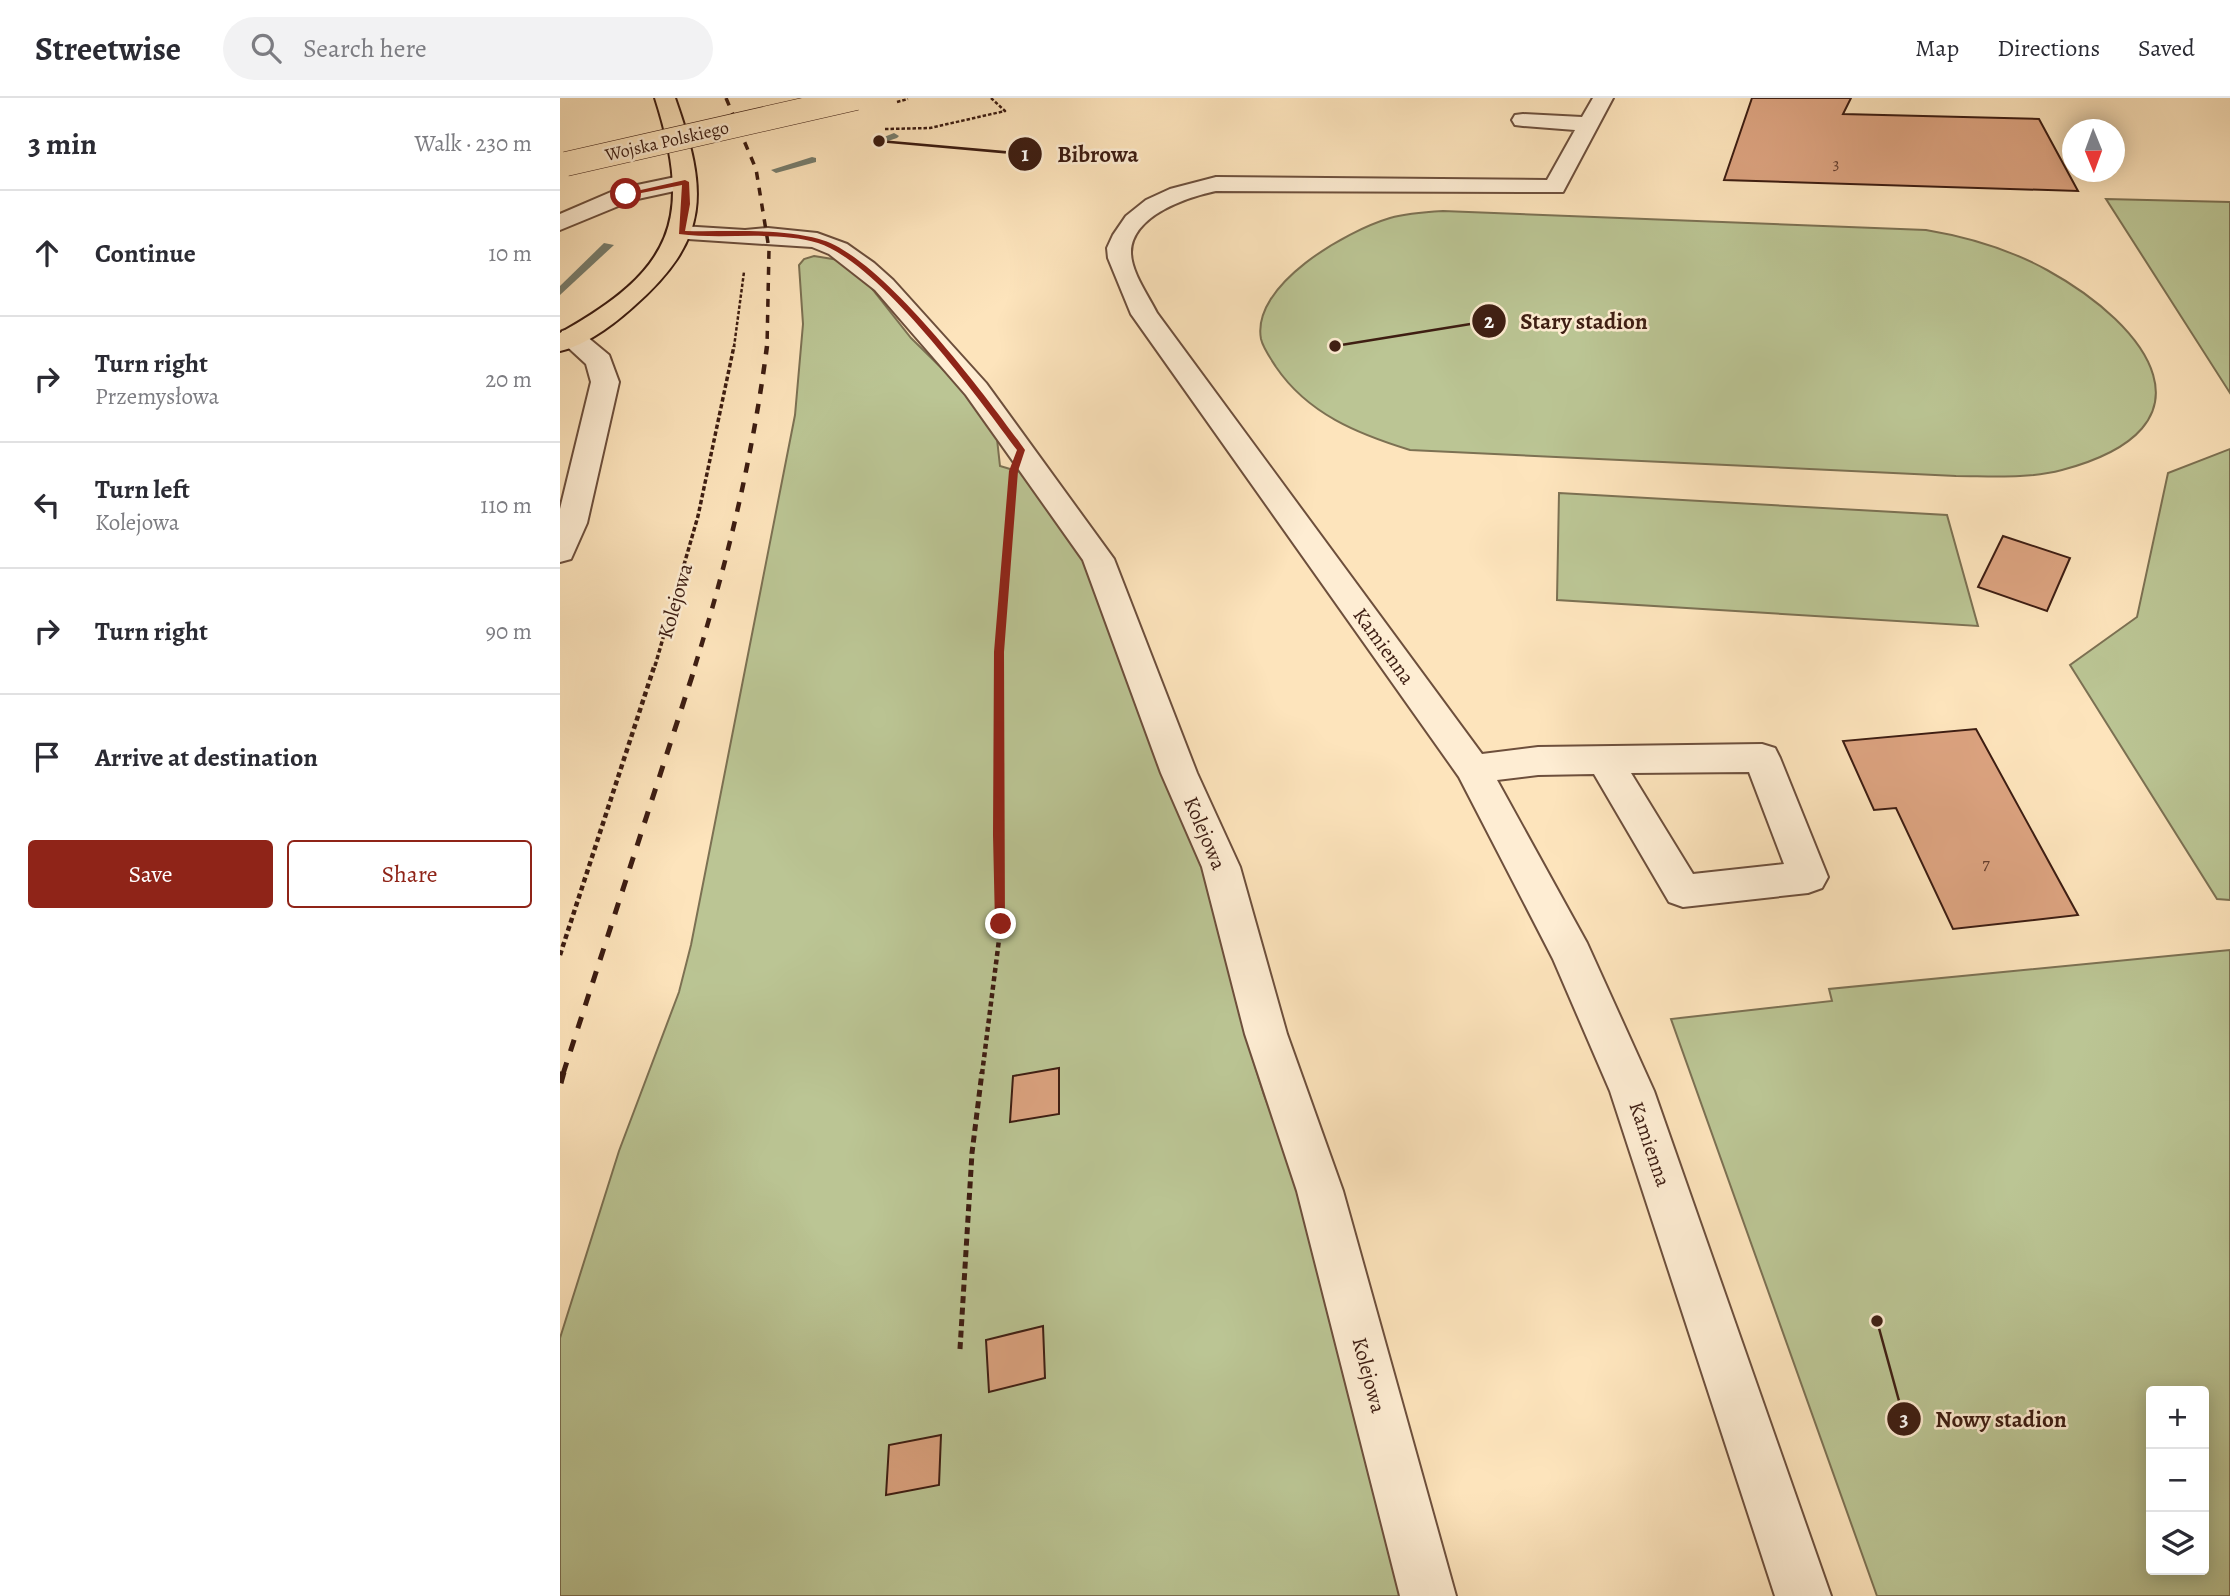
<!DOCTYPE html>
<html lang="en">
<head>
<meta charset="utf-8">
<style>
  :root { --surface:#fff; --page:#f2f2f3; --text:#2b2b33; --muted:#7c7c81; --line:#e1e1e2; --accent:#8f2418 }
  body { margin:0; font-family:Alegreya,serif; background:var(--page); color:var(--text) }
  .controls { position:absolute; right:21px; bottom:21px; display:grid; overflow:hidden; border-radius:7px; box-shadow:0 4px 18px #0003 }
  .controls button { width:63px; height:63px; display:grid; place-items:center; padding:0; border:0; border-bottom:2px solid var(--line); background:var(--surface); color:var(--text); font:35px sans-serif }
  .compass { position:absolute; left:1502px; top:21px; width:63px; height:63px; border-radius:50%; background:var(--surface); box-shadow:0 4px 18px #0003; rotate:179deg }
  .stop { position:absolute; width:21px; height:21px; margin:-16px; border:5px solid #8f2418; border-radius:50%; background:#fff }
  .stop.end { background:#8f2418; border-color:#fff; box-shadow:0 2px 7px #0008 }
  .list { margin:0; padding:0; list-style:none }
  h2 { display:flex; justify-content:space-between; align-items:center; height:91px; margin:0; padding:0 28px; font-size:30px }
  h2 small { font-size:23px; font-weight:400; color:var(--muted) }
  .list li { display:grid; grid-template-columns:46px 1fr auto; gap:21px; align-items:center; box-sizing:border-box; height:126px; padding:0 28px; border-top:2px solid var(--line) }
  .list b { display:block; font-size:26px; white-space:nowrap }
  .list p { margin:0; font-size:23px; white-space:nowrap; color:var(--muted) }
  .list em { font-size:23px; font-style:normal; color:var(--muted) }
  .actions { display:flex; gap:14px; padding:21px 28px }
  .actions a { flex:1; padding:16px 0; border:2px solid var(--accent); border-radius:7px; text-align:center; font-size:24px; color:var(--accent) }
  .actions .main { background:var(--accent); color:#fff }
  .icon { flex:none; width:38px; height:38px; fill:none; stroke:currentColor; stroke-width:2; stroke-linecap:round; stroke-linejoin:round }
  .map { position:relative; flex:none; width:1670px; height:1498px; overflow:hidden }
  header { display:flex; align-items:center; gap:42px; box-sizing:border-box; height:98px; padding:0 35px; background:var(--surface); border-bottom:2px solid var(--line) }
  header strong { font-size:33px }
  nav { display:flex; gap:38px; margin-inline-start:auto; font-size:24px }
  .search { width:490px; height:63px; background:var(--page); display:flex; align-items:center; gap:18px; box-sizing:border-box; padding:0 24px; border-radius:38px; color:var(--muted); font-size:26px }
  main { display:flex }
  aside { flex:1; background:var(--surface) }
  .map>svg:first-child { display:block }
  .green { fill:#bbc594; stroke:#7c7153; stroke-width:2; fill-rule:evenodd }
  .lines { fill:none; stroke-linecap:round; stroke-linejoin:round }
  .stream { fill:#787e6e; fill-rule:evenodd }
  .building { fill:#dca380; stroke:#3d1d12; stroke-width:2 }
  .minor-casing { stroke:#6d4f3c; stroke-width:4 }
  .major-casing { stroke:#3d1d12; stroke-width:4 }
  .path-far3 { stroke:#3d1d12; stroke-width:2.5; stroke-dasharray:3.5 2; stroke-linecap:butt }
  .path-far2 { stroke:#3d1d12; stroke-width:3.5; stroke-dasharray:4.5 2.5; stroke-linecap:butt }
  .path-far1 { stroke:#3d1d12; stroke-width:4.5; stroke-dasharray:5 3.5; stroke-linecap:butt }
  .path { stroke:#3d1d12; stroke-width:5; stroke-dasharray:7 4.5; stroke-linecap:butt }
  .minor { fill:#feedd3; fill-rule:evenodd }
  .major { fill:#fde4bc; fill-rule:evenodd }
  .rail-far3 { stroke:#3d1d12; stroke-width:3.5; stroke-dasharray:8 8; stroke-linecap:butt }
  .rail-far2 { stroke:#3d1d12; stroke-width:4.5; stroke-dasharray:10 10; stroke-linecap:butt }
  .rail-far1 { stroke:#3d1d12; stroke-width:5; stroke-dasharray:12 12; stroke-linecap:butt }
  .rail { stroke:#3d1d12; stroke-width:7; stroke-dasharray:16 16; stroke-linecap:butt }
  .major-bridge-casing { stroke:#3d1d12; stroke-width:25; stroke-linecap:butt }
  .path-bridge { stroke:#3d1d12; stroke-width:2.5; stroke-dasharray:3.5 2; stroke-linecap:butt }
  .major-bridge { stroke:#fde4bc; stroke-width:24 }
  .route { fill:#8f2418 }
  .labels { text-anchor:middle; dominant-baseline:central; stroke-width:5; stroke-linejoin:round; paint-order:stroke }
  .far-number-label { font-size:16px; fill:#653e2e }
  .far-street-label { font-size:18px; fill:#3d1d12; stroke:#feedd3 }
  .number-label { font-size:18px; fill:#653e2e }
  .street-label { font-size:21px; fill:#3d1d12; stroke:#feedd3 }
  .leader { fill:none; stroke:#3d1d12; stroke-width:2.5 }
  .callout-dot { fill:#3d1d12; stroke:#feedd3; stroke-width:2.5 }
  .mark-label { font-size:21px; text-anchor:middle; font-weight:bold; fill:#fff }
  .callout-label { font-size:23px; text-anchor:middle; font-weight:bold; fill:#3d1d12; stroke:#feedd3; stroke-width:5; stroke-linejoin:round; paint-order:stroke }
</style>
</head>
<body>
<header>
<strong>Streetwise</strong>
<div class="search"><svg class="icon" aria-label="search" viewBox="0 0 24 24"><circle cx="10" cy="10" r="6"/><path d="M15 15l6 6"/></svg>Search here</div>
<nav><a>Map</a><a>Directions</a><a>Saved</a></nav>
</header>
<main>
<aside>
<h2>3 min<small>Walk · 230 m</small></h2>
<ul class="list">
<li><svg class="icon" aria-label="ahead" viewBox="0 0 24 24"><path d="M12 20V5M6 11l6-6 6 6"/></svg><div><b>Continue</b></div><em>10 m</em></li>
<li><svg class="icon" aria-label="right" viewBox="0 0 24 24"><path d="M7 20v-9h11M14 6l5 5-5 5"/></svg><div><b>Turn right</b><p>Przemysłowa</p></div><em>20 m</em></li>
<li><svg class="icon" aria-label="left" viewBox="0 0 24 24"><path d="M17 20v-9H6M10 6l-5 5 5 5"/></svg><div><b>Turn left</b><p>Kolejowa</p></div><em>110 m</em></li>
<li><svg class="icon" aria-label="right" viewBox="0 0 24 24"><path d="M7 20v-9h11M14 6l5 5-5 5"/></svg><div><b>Turn right</b></div><em>90 m</em></li>
<li><svg class="icon" aria-label="arrive" viewBox="0 0 24 24"><path d="M6 21V4h12l-3 4 3 4H6"/></svg><div><b>Arrive at destination</b></div></li>
</ul>
<div class="actions"><a class="main">Save</a><a>Share</a></div>
</aside>
<div class="map">
<svg width="1670" height="1498" viewBox="0 0 1670 1498">
  <rect width="100%" height="100%" fill="#fde4bc"/>
  <filter id="stains"><feTurbulence type="fractalNoise" baseFrequency=".00286" numOctaves="4"/><feColorMatrix values="0 0 0 0 .2 0 0 0 0 .09 0 0 0 0 .02 0 0 0 .5 -.17"/></filter>
  <radialGradient id="worn" r=".72"><stop offset=".6" stop-color="#630" stop-opacity="0"/><stop offset="1" stop-color="#630" stop-opacity=".3"/></radialGradient>
  <!-- green -->
  <g class="green">
    <polygon points="1546,101 1670,104 1670,295"/>
    <path d="M883,113L1366,132C1408,139 1449,151 1487,172C1589,228 1663,329 1502,372C1468,381 1431,378 1396,378L850,352C798,336 748,316 716,269C711,261 703,250 701,241C691,187 786,133 830,120C847,115 865,114 883,113Z"/>
    <polygon points="254,158 285,163 298,173 351,240 408,296 436,332 440,368 467,376 529,470 641,761 688,946 704,997 741,1093 841,1498 0,1498 0,1240 59,1053 119,894 131,847 235,317 243,226 239,167 244,161"/>
    <polygon points="1670,351 1670,802 1657,801 1510,567 1577,519 1608,375"/>
    <polygon points="999,395 1387,417 1418,528 997,502"/>
    <path d="M1670,852V1498H1317L1111,921L1272,903L1269,891ZM1591,1293H1644V1472H1591Z"/>
  </g>
  <g class="lines">
    <!-- stream -->
    <g class="stream">
      <polygon points="334,35 339,38 337,40 319,46 314,43"/>
      <polygon points="252,59 256,60 256,64 216,75 211,72"/>
      <polygon points="44,145 54,147 0,197 0,188"/>
    </g>
  </g>
  <!-- building -->
  <g class="building">
    <polygon points="1192,0 1291,0 1283,16 1479,21 1518,93 1164,82"/>
    <polygon points="1443,438 1510,460 1487,513 1418,489"/>
    <polygon points="1416,631 1518,817 1393,831 1336,710 1314,712 1283,643"/>
    <polygon points="499,970 499,1016 450,1024 453,978"/>
    <polygon points="483,1228 485,1280 429,1294 426,1242"/>
    <polygon points="381,1337 379,1387 326,1397 329,1347"/>
  </g>
  <g class="lines">
    <!-- minor casing -->
    <g class="minor-casing">
      <g id="minor">
        <path d="M1033,0H1053L1003,94L656,93C628,99 572,117 571,154C571,174 588,197 597,215L922,656L978,649L1202,646L1215,650L1220,660L1268,779L1262,790L1248,795L1123,809L1109,804L1034,676L978,677L937,682L1027,845L1094,993L1271,1498H1215L1050,993L993,861L899,679L571,216L548,160L547,150L553,137L566,118L586,102L610,91L656,79L987,82L1015,32L963,28L955,27L952,22L955,17L963,16L1022,19ZM1189,674L1224,766L1133,776L1071,675Z"/>
        <polygon points="125,77 133,79 136,84 133,89 73,102 0,132 0,116 58,91"/>
        <polygon points="121,128 185,132 208,130 257,135 287,146 314,165 333,182 426,285 554,461 637,675 680,769 727,936 783,1093 896,1498 840,1498 737,1093 685,936 642,769 601,675 523,462 406,297 315,192 269,156 252,149 113,140 109,135 113,130"/>
        <polygon points="11,231 20,233 49,257 59,284 27,425 11,461 0,464 0,411 31,284 26,266 0,242 2,233"/>
      </g>
    </g>
    <!-- major casing -->
    <g class="major-casing">
      <path id="major" d="M95,0H115C148,93 151,141 73,209C53,227 26,247 0,253V235C113,172 134,122 95,0Z"/>
    </g>
    <!-- path-far3 -->
    <g class="path-far3">
      <polyline points="325,31 370,30 445,13 431,0"/>
      <polyline points="174,249 184,174"/>
    </g>
    <!-- path-far2 -->
    <g class="path-far2">
      <polyline points="95,568 138,418 174,248"/>
      <polyline points="439,568 450,415"/>
    </g>
    <!-- path-far1 -->
    <g class="path-far1">
      <polyline points="0,857 95,566"/>
      <polyline points="422,976 441,826 439,566"/>
    </g>
    <!-- path -->
    <polyline class="path" points="400,1251 412,1055 422,974"/>
    <!-- minor -->
    <use href="#minor" class="minor"/>
    <!-- major -->
    <use href="#major" class="major"/>
    <!-- rail-far3 -->
    <polyline class="rail-far3" points="166,0 196,71 209,151 207,249"/>
    <!-- rail-far2 -->
    <path class="rail-far2" d="M135,568C168,462 193,357 207,248"/>
    <!-- rail-far1 -->
    <polyline class="rail-far1" points="3,976 136,566"/>
    <!-- rail -->
    <polyline class="rail" points="0,985 3,974"/>
    <!-- major-bridge casing -->
    <g class="major-bridge-casing">
      <polyline id="major-bridge" points="6,66 296,0"/>
    </g>
    <!-- path-bridge -->
    <polyline class="path-bridge" points="337,4 348,1"/>
    <!-- major-bridge -->
    <use href="#major-bridge" class="major-bridge"/>
  </g>
  <!-- route -->
  <path class="route" d="M125,82L129,84L130,106L125,133C167,134 219,130 259,141C321,157 426,298 465,352L458,373L444,554L445,830L441,831L435,826L433,737L434,554L449,373L457,352C416,297 321,166 258,145C217,132 162,142 119,136L122,87L66,98L63,96Z"/>
  <g class="labels">
    <!-- far-number labels -->
    <g class="far-number-label">
      <text x="1276" y="66">3</text>
    </g>
    <!-- far-street labels -->
    <g class="far-street-label">
      <text transform="translate(107 43) rotate(-13)">Wojska Polskiego</text>
    </g>
    <!-- number labels -->
    <g class="number-label">
      <text x="1426" y="765">7</text>
    </g>
    <!-- street labels -->
    <g class="street-label">
      <text transform="translate(115 503) rotate(-74)">Kolejowa</text>
      <text transform="translate(824 548) rotate(54)">Kamienna</text>
      <text transform="translate(645 735) rotate(67)">Kolejowa</text>
      <text transform="translate(1090 1046) rotate(71)">Kamienna</text>
      <text transform="translate(809 1277) rotate(75)">Kolejowa</text>
    </g>
  </g>
  <!-- callouts -->
  <path class="leader" d="M319 43L465 56M775 248L929 223M1317 1223L1344 1321"/>
  <g class="callout-dot">
    <circle cx="319" cy="43" r="7"/>
    <circle cx="775" cy="248" r="7"/>
    <circle cx="1317" cy="1223" r="7"/>
    <circle cx="465" cy="56" r="18"/>
    <circle cx="929" cy="223" r="18"/>
    <circle cx="1344" cy="1321" r="18"/>
  </g>
  <g class="mark-label">
    <text x="465" y="63">1</text>
    <text x="929" y="230">2</text>
    <text x="1344" y="1328">3</text>
  </g>
  <g class="callout-label">
    <text x="538" y="64">Bibrowa</text>
    <text x="1024" y="231">Stary stadion</text>
    <text x="1441" y="1329">Nowy stadion</text>
  </g>
  <rect width="100%" height="100%" filter="url(#stains)"/>
  <rect width="100%" height="100%" fill="url(#worn)"/>
</svg>
<div class="controls">
<button>+</button>
<button>−</button>
<button><svg class="icon" aria-label="layers" viewBox="0 0 24 24"><path d="M12 4l9 5-9 5-9-5zM3 14l9 5 9-5"/></svg></button>
</div>
<svg class="compass" viewBox="-18 -18 36 36"><path d="M0-13l5 13h-10z" fill="#e53935"/><path d="M0 13l5-13h-10z" fill="#7c7c81"/></svg>
<div class="stop" style="left:66px;top:96px"></div>
<div class="stop end" style="left:441px;top:826px"></div>
</div>
</main>
</body>
</html>
